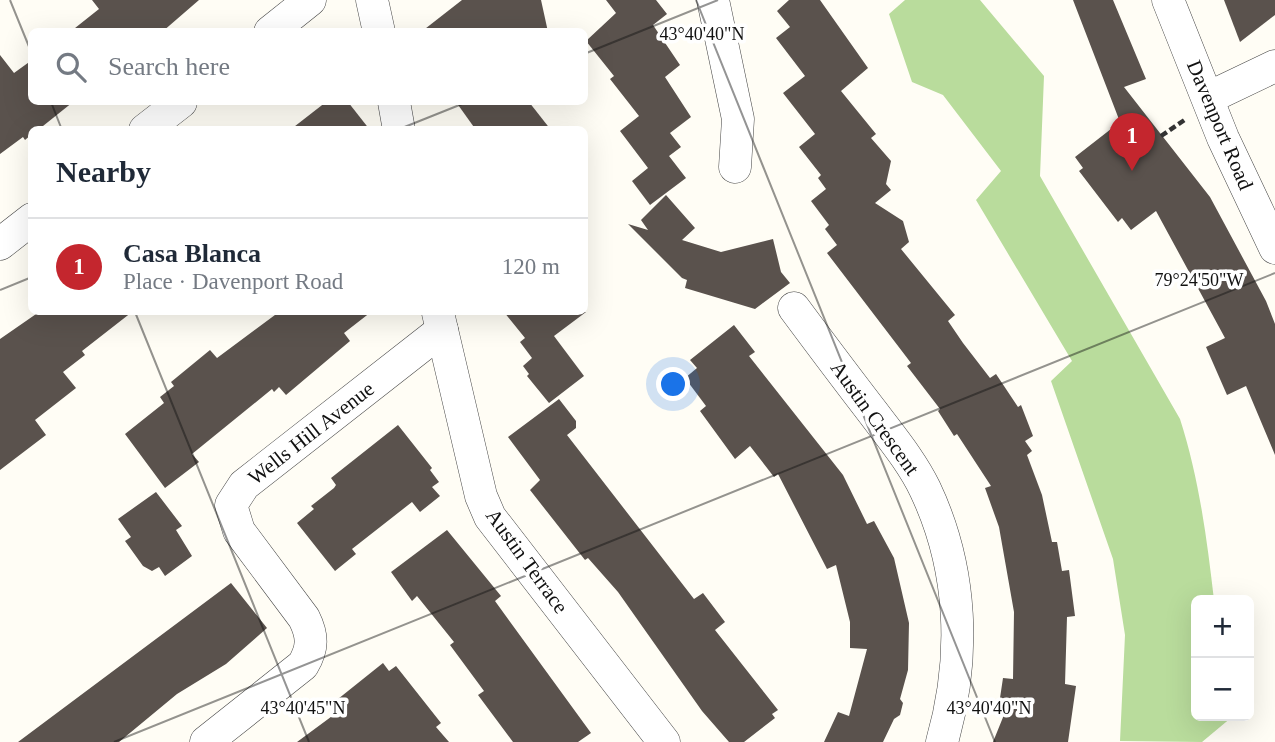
<!DOCTYPE html>
<html lang="en">
<head>
<meta charset="utf-8">
<style>
  :root { --surface:#fff; --page:#f2f2f3; --text:#1f2937; --muted:#747a83; --line:#e0e1e3; --accent:#c4262e }
  body { margin:0; font-family:Georgia,serif; background:var(--page); color:var(--text) }
  .controls { position:absolute; right:21px; bottom:21px; display:grid; overflow:hidden; border-radius:10px; box-shadow:0 7px 28px #0002 }
  .controls button { width:63px; height:63px; display:grid; place-items:center; padding:0; border:0; border-bottom:2px solid var(--line); background:var(--surface); color:var(--text); font:35px sans-serif }
  .you { position:absolute; left:674px; top:385px; width:24px; height:24px; margin:-18px; border:5px solid #fff; border-radius:50%; background:#1a73e8; box-shadow:0 0 0 10px #1a73e833 }
  .badge { display:grid; place-items:center; width:46px; height:46px; border-radius:50%; background:var(--accent); color:#fff; font-size:23px; font-weight:700 }
  .pin { position:absolute; translate:-50% -58px; filter:drop-shadow(0 2px 4px #0008) }
  .pin::after { content:''; position:absolute; top:37px; width:24px; height:21px; background:inherit; clip-path:polygon(0 0,100% 0,50% 100%) }
  .list { margin:0; padding:0; list-style:none }
  h2 { display:flex; justify-content:space-between; align-items:center; height:91px; margin:0; padding:0 28px; font-size:30px }
  h2 small { font-size:23px; font-weight:400; color:var(--muted) }
  .list li { display:grid; grid-template-columns:46px 1fr auto; gap:21px; align-items:center; box-sizing:border-box; height:98px; padding:0 28px; border-top:2px solid var(--line) }
  .list b { display:block; font-size:26px; white-space:nowrap }
  .list p { margin:0; font-size:23px; white-space:nowrap; color:var(--muted) }
  .list em { font-size:23px; font-style:normal; color:var(--muted) }
  .icon { flex:none; width:38px; height:38px; fill:none; stroke:currentColor; stroke-width:2; stroke-linecap:round; stroke-linejoin:round }
  .map { position:relative; flex:none; width:1275px; height:742px; overflow:hidden }
  .search { position:absolute; background:var(--surface); box-shadow:0 7px 28px #0002; left:28px; top:28px; width:560px; height:77px; display:flex; align-items:center; gap:18px; box-sizing:border-box; padding:0 24px; border-radius:10px; color:var(--muted); font-size:26px }
  .panel { position:absolute; background:var(--surface); box-shadow:0 7px 28px #0002; left:28px; top:126px; width:560px; height:189px; border-radius:10px }
  .map>svg:first-child { display:block }
  .forest { fill:#b9dc9c }
  .building { fill:#5a524d }
  .lines { fill:none; stroke-linecap:round; stroke-linejoin:round }
  .minor-casing { stroke:#444; stroke-width:33 }
  .path { stroke:#333; stroke-width:4.5; stroke-dasharray:7 3.5; stroke-linecap:butt }
  .minor { stroke:#fff; stroke-width:32 }
  .ticks { fill:none; stroke:#111; stroke-width:2; stroke-opacity:0.45 }
  .labels { text-anchor:middle; dominant-baseline:central; stroke-width:7; stroke-linejoin:round; paint-order:stroke }
  .street-label { font-size:21px; fill:#111; stroke:#fff }
  .ticks-label { font-size:18px; text-anchor:middle; fill:#111; stroke:#fff; stroke-width:7; stroke-linejoin:round; paint-order:stroke }
</style>
</head>
<body>
<div class="map">
<svg width="1275" height="742" viewBox="0 0 1275 742">
  <rect width="100%" height="100%" fill="#fffdf5"/>
  <!-- forest -->
  <path class="forest" d="M905,0H980L1044,76L1040,176L1180,419C1199,478 1207,539 1214,600H1196V716L1232,717L1202,742L1120,741L1125,635L1113,559L1051,381L1072,361L976,200L1001,171L943,95L912,82L889,14Z"/>
  <!-- building -->
  <g class="building">
    <polygon points="92,0 199,0 162,32 70,32 99,9"/>
    <polygon points="462,0 541,0 548,32 421,32"/>
    <polygon points="606,0 656,0 667,14 653,25 680,65 665,77 691,117 670,133 681,147 669,156 686,178 650,205 632,181 648,168 620,131 639,116 610,79 614,76 586,41 616,13"/>
    <polygon points="789,0 820,0 868,68 841,91 876,134 871,138 891,161 886,184 891,190 875,203 903,221 909,242 901,249 955,315 948,321 963,343 990,378 996,374 1018,407 1021,405 1033,436 1025,441 1032,451 1027,455 1042,495 1052,542 1057,542 1062,571 1069,570 1075,616 1067,617 1065,684 1076,686 1068,742 993,742 1010,700 1000,698 1003,678 1013,679 1014,612 999,527 985,488 991,486 957,434 954,436 938,411 940,409 907,366 911,363 827,253 837,245 825,229 829,225 811,201 826,189 818,178 821,175 799,147 815,134 783,93 805,76 776,38 790,27 777,11"/>
    <polygon points="1073,0 1113,0 1146,79 1124,87 1210,197 1266,301 1275,324 1275,455 1246,386 1227,395 1206,347 1225,338 1156,211 1131,230 1122,218 1118,222 1079,171 1083,168 1075,157 1120,122"/>
    <polygon points="1224,0 1275,0 1275,15 1240,42"/>
    <polygon points="0,55 14,73 32,60 32,102 73,102 38,130 32,130 32,134 25,140 23,137 0,154"/>
    <polygon points="326,102 348,102 370,130 290,130"/>
    <polygon points="456,102 529,102 551,130 476,130"/>
    <polygon points="666,195 695,228 682,240 721,252 773,239 781,272 790,283 755,309 685,288 687,280 682,278 628,224 648,230 641,220"/>
    <polygon points="39,312 132,312 82,351 85,355 63,372 76,388 35,420 46,435 0,470 0,339"/>
    <polygon points="279,312 371,312 344,333 350,341 286,395 279,387 274,392 272,389 192,454 199,462 165,488 125,434 164,403 160,397 174,386 171,382 210,350 217,358"/>
    <polygon points="504,312 586,312 554,336 584,376 549,403 527,376 529,374 523,366 532,358 520,342 525,338"/>
    <polygon points="734,325 755,352 749,356 843,475 867,524 874,521 894,558 909,623 908,670 900,699 903,703 900,715 894,719 883,742 824,742 838,712 849,716 867,649 850,648 850,622 836,565 827,569 778,474 774,477 750,446 735,459 700,411 706,406 685,378 697,368 690,360"/>
    <polygon points="559,399 576,421 576,428 567,435 694,599 703,593 725,622 715,630 778,710 772,714 775,718 744,742 729,742 702,711 618,592 588,558 585,560 530,490 540,480 508,437"/>
    <polygon points="398,425 432,468 430,470 439,482 432,487 440,496 420,512 412,502 352,549 356,554 335,571 297,523 314,509 311,506 334,488 336,485 331,478"/>
    <polygon points="156,492 182,526 176,530 192,556 165,576 159,567 152,571 143,566 125,541 131,537 118,519"/>
    <polygon points="447,530 501,596 495,601 591,733 578,742 513,742 478,695 484,691 450,645 454,642 417,596 412,601 391,572"/>
    <polygon points="231,583 267,628 226,664 177,694 119,742 18,742"/>
    <polygon points="383,663 389,671 396,666 441,723 436,727 449,742 297,742 339,711 333,703"/>
  </g>
  <g class="lines">
    <!-- minor casing -->
    <g class="minor-casing">
      <g id="minor">
        <polyline points="372,0 379,32"/>
        <polyline points="713,0 738,119 735,167"/>
        <polyline points="1168,0 1223,138 1275,248"/>
        <polyline points="270,32 310,0"/>
        <polyline points="1208,98 1275,66"/>
        <polyline points="394,102 399,130"/>
        <polyline points="145,130 181,102"/>
        <polyline points="0,244 32,219"/>
        <path d="M794,308C820,343 847,379 874,414C892,438 912,462 925,489C963,569 966,658 942,742"/>
        <polyline points="438,313 481,496 490,517 664,742"/>
        <path d="M206,742L303,665C313,648 313,636 304,618L239,531L231,505L244,485L442,330"/>
      </g>
    </g>
    <!-- path -->
    <polyline class="path" points="1161,136 1186,119"/>
    <!-- minor -->
    <use href="#minor" class="minor"/>
  </g>
  <!-- ticks -->
  <path class="ticks" d="M10,0L32,54M696,0L995,742M584,54L718,0M51,102L62,130M397,130L467,102M0,290L32,277M135,312L309,742M114,742L1275,273"/>
  <g class="labels">
    <!-- street labels -->
    <g class="street-label">
      <text transform="translate(1220 125) rotate(67)">Davenport Road</text>
      <text transform="translate(875 418) rotate(54)">Austin Crescent</text>
      <text transform="translate(311 433) rotate(-38)">Wells Hill Avenue</text>
      <text transform="translate(527 561) rotate(54)">Austin Terrace</text>
    </g>
  </g>
  <g class="ticks-label">
    <text x="702" y="40">43°40'40"N</text>
    <text x="1199" y="286">79°24'50"W</text>
    <text x="303" y="714">43°40'45"N</text>
    <text x="989" y="714">43°40'40"N</text>
  </g>
</svg>
<div class="controls">
<button>+</button>
<button>−</button>
</div>
<div class="you"></div>
<div class="pin badge" style="left:1132px;top:171px">1</div>
<div class="search"><svg class="icon" aria-label="search" viewBox="0 0 24 24"><circle cx="10" cy="10" r="6"/><path d="M15 15l6 6"/></svg>Search here</div>
<section class="panel">
<h2>Nearby<small></small></h2>
<ul class="list">
<li><span class="badge">1</span><div><b>Casa Blanca</b><p>Place · Davenport Road</p></div><em>120 m</em></li>
</ul>
</section>
</div>
</body>
</html>
